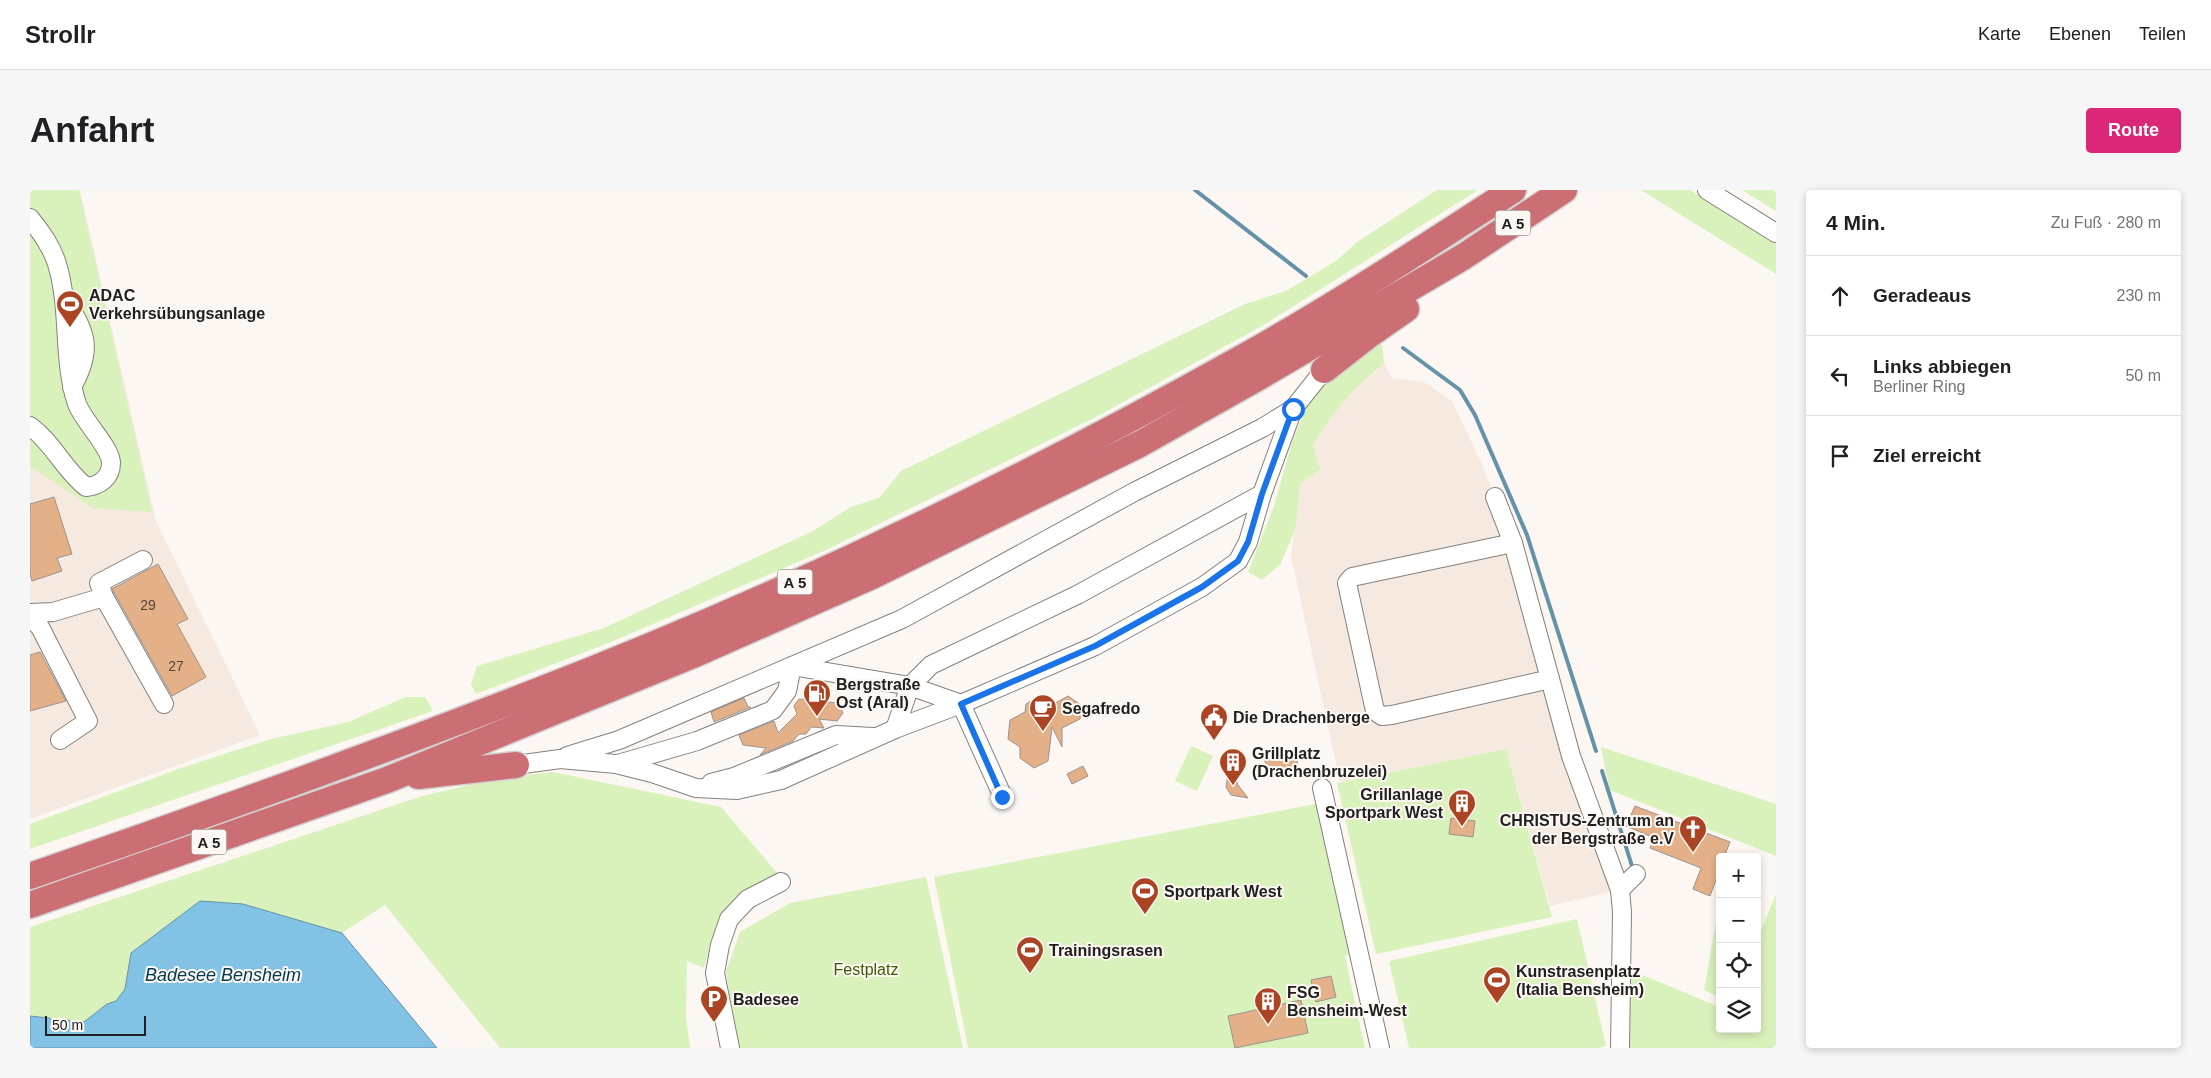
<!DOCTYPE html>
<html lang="de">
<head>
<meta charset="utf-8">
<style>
  :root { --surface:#fff; --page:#f6f6f6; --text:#202124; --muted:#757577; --line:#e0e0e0; --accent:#db2777 }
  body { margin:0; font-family:Helvetica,sans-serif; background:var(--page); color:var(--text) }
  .controls { position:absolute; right:15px; bottom:15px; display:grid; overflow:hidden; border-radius:5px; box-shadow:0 2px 8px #0003 }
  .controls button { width:45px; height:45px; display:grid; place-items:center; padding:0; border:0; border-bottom:1px solid var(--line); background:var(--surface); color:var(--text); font:25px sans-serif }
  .scale { position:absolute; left:15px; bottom:12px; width:101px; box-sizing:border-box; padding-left:5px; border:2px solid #22201f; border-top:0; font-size:14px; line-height:18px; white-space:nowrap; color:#22201f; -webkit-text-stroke:4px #fcf7f2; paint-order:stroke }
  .stop { position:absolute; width:15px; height:15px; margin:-11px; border:4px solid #1a73e8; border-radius:50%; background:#fff }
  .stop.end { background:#1a73e8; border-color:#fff; box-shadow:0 1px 5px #0008 }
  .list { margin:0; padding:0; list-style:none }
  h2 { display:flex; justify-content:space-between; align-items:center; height:65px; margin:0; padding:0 20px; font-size:21px }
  h2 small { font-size:16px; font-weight:400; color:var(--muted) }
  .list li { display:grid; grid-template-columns:32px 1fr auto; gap:15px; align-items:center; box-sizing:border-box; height:80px; padding:0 20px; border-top:1px solid var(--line) }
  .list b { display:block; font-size:19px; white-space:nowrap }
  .list p { margin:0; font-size:16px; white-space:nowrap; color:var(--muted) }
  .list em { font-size:16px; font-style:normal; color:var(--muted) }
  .icon { flex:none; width:28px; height:28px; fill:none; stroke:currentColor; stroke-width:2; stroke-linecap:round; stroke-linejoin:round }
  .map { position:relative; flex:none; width:1746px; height:858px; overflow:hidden; border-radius:5px }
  header { display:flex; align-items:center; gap:30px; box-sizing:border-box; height:70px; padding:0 25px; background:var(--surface); border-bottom:1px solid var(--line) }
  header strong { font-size:24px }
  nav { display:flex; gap:28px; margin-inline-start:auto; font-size:18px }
  .intro { display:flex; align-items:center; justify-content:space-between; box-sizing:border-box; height:120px; padding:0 30px }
  h1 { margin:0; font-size:35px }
  .button { padding:12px 22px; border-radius:5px; background:var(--accent); color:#fff; font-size:18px; font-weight:700 }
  main { display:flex; gap:30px; padding:0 30px }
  aside { flex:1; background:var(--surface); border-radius:5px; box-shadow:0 2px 8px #0003 }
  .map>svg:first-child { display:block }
  .built { fill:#f6e9e0 }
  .green { fill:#d9f1bb }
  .water { fill:#82c2e4; stroke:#6591a9 }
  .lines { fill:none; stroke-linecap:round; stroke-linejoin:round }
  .stream { stroke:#6591a9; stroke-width:4 }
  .building { fill:#e4b088; stroke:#999490 }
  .minor-casing { stroke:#85807c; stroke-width:20 }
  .highway-casing { stroke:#d3d2d2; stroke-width:29 }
  .minor { stroke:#fff; stroke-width:18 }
  .highway { stroke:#cb6f75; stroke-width:26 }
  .route { stroke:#1a73e8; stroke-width:6 }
  .labels { text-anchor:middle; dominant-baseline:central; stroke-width:4; stroke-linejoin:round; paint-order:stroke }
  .number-label { font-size:14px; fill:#524439 }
  .shield { fill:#fcf7f2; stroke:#63605e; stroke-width:1 }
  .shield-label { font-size:15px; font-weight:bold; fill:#22201f }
  .poi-label { font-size:16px; font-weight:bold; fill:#22201f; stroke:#fcf7f2; text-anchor:start }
  .park-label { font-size:16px; fill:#3f5a00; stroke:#fcf7f2 }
  .water-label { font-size:18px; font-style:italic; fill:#003950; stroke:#fcf7f2 }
</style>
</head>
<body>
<header>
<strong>Strollr</strong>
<nav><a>Karte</a><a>Ebenen</a><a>Teilen</a></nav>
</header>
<div class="intro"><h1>Anfahrt</h1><a class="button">Route</a></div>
<main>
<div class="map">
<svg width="1746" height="858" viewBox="0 0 1746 858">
  <rect width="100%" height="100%" fill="#fcf7f2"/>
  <!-- built -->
  <g class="built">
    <polygon points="0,0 50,0 126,331 230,545 0,629"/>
    <polygon points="1354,173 1362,188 1394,192 1422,211 1450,270 1483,353 1590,700 1520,716 1476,559 1310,592 1261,366 1270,294 1290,279 1283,255 1298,229 1328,194"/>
  </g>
  <!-- green -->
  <g class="green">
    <polygon points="0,0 49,0 122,322 63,318 0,276"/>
    <polygon points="1407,0 1448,0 1232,136 1066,227 796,360 581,452 446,504 441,494 447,476 574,438 783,341 821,317 849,308 871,281 1215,114 1256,101 1306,71 1327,52"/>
    <polygon points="1611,0 1660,0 1746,54 1746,84"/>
    <polygon points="1712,0 1746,0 1746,21"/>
    <path d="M1345,147L1352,156L1354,173C1324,198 1303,221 1283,255L1290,279L1270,294L1265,340L1250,375L1232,390L1218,382L1244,316L1262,252L1284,200Z"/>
    <polygon points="376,507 395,507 403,521 0,659 0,634 151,578 241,549 318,532"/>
    <polygon points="1161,556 1183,566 1167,601 1145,591"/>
    <polygon points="1571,557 1746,614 1746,666 1580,600"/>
    <polygon points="1476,559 1522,727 1346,764 1307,593"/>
    <polygon points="523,582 691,617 748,684 716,701 689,728 674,778 657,771 656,827 660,858 470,858 355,715 312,743 213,714 101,763 95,799 86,811 77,814 54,832 0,826 0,737 392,606 469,588"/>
    <polygon points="1296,612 1326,762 1315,766 1335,858 938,858 904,687"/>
    <polygon points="896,687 933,858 709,858 696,782 710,742 760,713"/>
    <polygon points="1746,704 1746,858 1597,858 1598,779 1687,816 1690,816 1690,839 1727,839 1727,742 1730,743"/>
    <polygon points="1687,726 1690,727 1690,808 1674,800"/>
    <polygon points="1547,729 1576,856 1568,858 1379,858 1359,771"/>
  </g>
  <!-- water -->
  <polygon class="water" points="170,711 213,714 312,743 407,858 0,858 0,826 54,832 77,814 86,811 95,799 101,763"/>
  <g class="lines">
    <!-- stream -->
    <g class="stream">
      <polyline points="1165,0 1276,86"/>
      <polyline points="1373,158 1430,200 1445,225 1497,345 1566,561"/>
      <polyline points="1572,581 1602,676"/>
    </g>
  </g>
  <!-- building -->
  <g class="building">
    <polygon points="24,307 42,364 27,368 32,381 2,391 0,384 0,314"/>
    <polygon points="128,374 158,429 147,434 176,487 142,506 82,399"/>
    <polygon points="10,462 36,511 0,521 0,465"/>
    <polygon points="1010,506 1022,515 1038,506 1051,515 1050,529 1032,538 1032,557 1022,537 1018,571 1004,578 990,568 990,557 978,549 980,530 995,522 996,514"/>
    <polygon points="714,508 718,517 721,517 684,532 681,522"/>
    <polygon points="769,509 779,510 788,527 798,512 808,513 813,523 807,531 789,529 794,538 781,537 776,544 769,544 763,551 730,565 736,558 713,555 709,545 744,531 748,543 767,524 764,516"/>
    <polygon points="1265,559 1268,577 1238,584 1234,567"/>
    <polygon points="1200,573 1208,595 1218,608 1201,605 1196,597"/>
    <polygon points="1053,576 1058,586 1042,594 1037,584"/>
    <polygon points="1605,616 1700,652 1694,667 1690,667 1690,679 1680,706 1663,699 1671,678 1620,658 1624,648 1596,636"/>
    <polygon points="1421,628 1445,631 1443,647 1419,644"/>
    <polygon points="1301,786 1306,807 1286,812 1281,790"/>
    <polygon points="1271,810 1278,843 1205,858 1198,826"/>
  </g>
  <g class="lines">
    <!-- minor casing -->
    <g class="minor-casing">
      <g id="minor">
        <polyline points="1677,0 1746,43"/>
        <path d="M0,28C11,42 22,57 27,74C41,120 32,169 47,214C54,232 81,258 81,273C81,288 69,296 56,297C34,280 24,254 0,236"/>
        <path d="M34,109C57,142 63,160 42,197"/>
        <polyline points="1465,307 1483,353 1541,566 1590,700"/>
        <polyline points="1483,353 1322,387 1317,393 1345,521 1352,526 1362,525 1520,489"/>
        <polyline points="113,370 69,393 74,407 134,514"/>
        <polyline points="0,423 23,422 74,407"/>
        <polyline points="0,428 10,437 58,531 30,550"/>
        <polyline points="865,539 880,496 901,475 1047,405 1232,304"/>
        <polyline points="537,566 589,550 872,429 1104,302 1232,238 1263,219"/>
        <polyline points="588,574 667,551 743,520 757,501 762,476 880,496 931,514 973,607"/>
        <polyline points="486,575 530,569 586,574 622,583 666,598 707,600 751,590 865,539 931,514 1065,456 1172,397 1208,371 1218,352 1232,304 1263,219 1294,180"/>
        <polyline points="681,593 704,587 806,545 843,547"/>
        <polyline points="1292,598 1350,858"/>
        <polyline points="700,858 685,783 690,755 699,729 718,709 751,692"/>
        <polyline points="1590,858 1592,722 1590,700 1606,684"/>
      </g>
    </g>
    <!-- highway casing -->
    <g class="highway-casing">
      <g id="highway">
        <polyline points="1294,180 1340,144 1376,119"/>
        <polyline points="388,586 486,575"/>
        <path d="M0,686C169,628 337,567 503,503C746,409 983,296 1210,169C1304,117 1393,58 1483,0"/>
        <polyline points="0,715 357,590 663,465 842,386 1110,254 1229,187 1433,67 1534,0"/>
      </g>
    </g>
    <!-- minor -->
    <use href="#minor" class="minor"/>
    <!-- highway -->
    <use href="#highway" class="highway"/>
  </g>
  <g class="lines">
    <!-- route -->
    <polyline class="route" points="972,607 931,514 1065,456 1172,397 1208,371 1218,352 1232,304 1263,219"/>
  </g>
  <!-- icons -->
  <defs>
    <g id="stadium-pin" transform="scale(1.4375)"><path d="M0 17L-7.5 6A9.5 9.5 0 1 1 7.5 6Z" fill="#ab4422" stroke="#fcf7f2"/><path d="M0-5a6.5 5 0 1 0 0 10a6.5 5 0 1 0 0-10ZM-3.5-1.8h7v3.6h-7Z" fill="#fff"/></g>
    <g id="fuel-pin" transform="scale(1.4375)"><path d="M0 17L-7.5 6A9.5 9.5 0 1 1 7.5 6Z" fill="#ab4422" stroke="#fcf7f2"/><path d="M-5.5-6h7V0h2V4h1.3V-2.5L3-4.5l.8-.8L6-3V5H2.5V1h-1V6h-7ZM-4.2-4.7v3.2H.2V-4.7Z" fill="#fff"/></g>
    <g id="cafe-pin" transform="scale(1.4375)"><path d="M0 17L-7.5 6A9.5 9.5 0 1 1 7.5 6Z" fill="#ab4422" stroke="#fcf7f2"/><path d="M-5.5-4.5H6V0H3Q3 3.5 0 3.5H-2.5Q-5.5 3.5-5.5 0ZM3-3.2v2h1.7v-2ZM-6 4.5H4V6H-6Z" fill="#fff"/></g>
    <g id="civic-pin" transform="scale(1.4375)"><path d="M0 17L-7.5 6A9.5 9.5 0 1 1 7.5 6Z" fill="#ab4422" stroke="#fcf7f2"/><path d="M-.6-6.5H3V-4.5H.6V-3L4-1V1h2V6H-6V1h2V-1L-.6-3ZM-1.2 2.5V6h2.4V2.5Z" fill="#fff"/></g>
    <g id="building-pin" transform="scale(1.4375)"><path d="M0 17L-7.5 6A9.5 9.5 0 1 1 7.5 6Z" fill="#ab4422" stroke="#fcf7f2"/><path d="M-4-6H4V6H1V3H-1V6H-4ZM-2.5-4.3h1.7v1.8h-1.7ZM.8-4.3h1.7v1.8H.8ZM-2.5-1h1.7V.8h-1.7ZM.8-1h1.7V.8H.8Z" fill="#fff"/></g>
    <g id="church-pin" transform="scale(1.4375)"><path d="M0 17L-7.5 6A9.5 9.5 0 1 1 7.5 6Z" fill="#ab4422" stroke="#fcf7f2"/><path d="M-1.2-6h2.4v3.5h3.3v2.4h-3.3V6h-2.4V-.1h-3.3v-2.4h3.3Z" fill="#fff"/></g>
    <g id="parking-pin" transform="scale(1.4375)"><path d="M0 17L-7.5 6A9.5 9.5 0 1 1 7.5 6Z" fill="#ab4422" stroke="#fcf7f2"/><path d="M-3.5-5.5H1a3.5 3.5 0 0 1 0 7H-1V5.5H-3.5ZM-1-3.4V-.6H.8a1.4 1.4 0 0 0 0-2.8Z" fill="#fff"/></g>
  </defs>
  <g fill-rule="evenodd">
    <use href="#stadium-pin" x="40" y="114"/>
    <use href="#fuel-pin" x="787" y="503"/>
    <use href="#cafe-pin" x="1013" y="518"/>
    <use href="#civic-pin" x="1184" y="527"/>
    <use href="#building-pin" x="1203" y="572"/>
    <use href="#building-pin" x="1432" y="613"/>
    <use href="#church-pin" x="1663" y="639"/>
    <use href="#stadium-pin" x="1115" y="701"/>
    <use href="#stadium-pin" x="1000" y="760"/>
    <use href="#stadium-pin" x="1467" y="790"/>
    <use href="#parking-pin" x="684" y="809"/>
    <use href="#building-pin" x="1238" y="811"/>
  </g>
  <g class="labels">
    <!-- number labels -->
    <g class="number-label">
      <text x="118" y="415">29</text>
      <text x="146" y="476">27</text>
    </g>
    <!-- shield labels -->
    <g class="shield">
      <rect x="1465.5" y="20.5" width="35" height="25" rx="4"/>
      <rect x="747.5" y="379.5" width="35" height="25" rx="4"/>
      <rect x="161.5" y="639.5" width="35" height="25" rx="4"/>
    </g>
    <g class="shield-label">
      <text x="1483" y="33">A 5</text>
      <text x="765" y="392">A 5</text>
      <text x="179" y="652">A 5</text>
    </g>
    <!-- poi labels -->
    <g class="poi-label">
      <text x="59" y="105">ADAC<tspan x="59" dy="18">Verkehrsübungsanlage</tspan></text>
      <text x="806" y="494">Bergstraße<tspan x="806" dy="18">Ost (Aral)</tspan></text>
      <text x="1032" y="518">Segafredo</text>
      <text x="1203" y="527">Die Drachenberge</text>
      <text x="1222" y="563">Grillplatz<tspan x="1222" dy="18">(Drachenbruzelei)</tspan></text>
      <text x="1413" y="604" text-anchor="end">Grillanlage<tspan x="1413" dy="18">Sportpark West</tspan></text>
      <text x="1644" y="630" text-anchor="end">CHRISTUS-Zentrum an<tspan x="1644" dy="18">der Bergstraße e.V</tspan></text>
      <text x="1134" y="701">Sportpark West</text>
      <text x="1019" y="760">Trainingsrasen</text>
      <text x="1486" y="781">Kunstrasenplatz<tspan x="1486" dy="18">(Italia Bensheim)</tspan></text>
      <text x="1257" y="802">FSG<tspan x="1257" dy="18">Bensheim-West</tspan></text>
      <text x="703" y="809">Badesee</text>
    </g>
    <!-- park labels -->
    <g class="park-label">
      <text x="836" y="779">Festplatz</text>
    </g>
    <!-- water labels -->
    <g class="water-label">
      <text x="193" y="785">Badesee Bensheim</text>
    </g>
  </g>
</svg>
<div class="controls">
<button>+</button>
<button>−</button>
<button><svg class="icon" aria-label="locate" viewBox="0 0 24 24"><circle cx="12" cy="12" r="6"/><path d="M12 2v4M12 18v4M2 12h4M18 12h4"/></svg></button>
<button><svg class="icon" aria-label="layers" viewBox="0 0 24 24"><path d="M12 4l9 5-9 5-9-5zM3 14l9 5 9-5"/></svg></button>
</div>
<div class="scale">50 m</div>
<div class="stop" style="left:1263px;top:219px"></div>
<div class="stop end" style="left:972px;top:607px"></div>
</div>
<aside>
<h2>4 Min.<small>Zu Fuß · 280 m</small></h2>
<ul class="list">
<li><svg class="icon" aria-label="ahead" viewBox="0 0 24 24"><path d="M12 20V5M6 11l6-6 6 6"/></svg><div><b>Geradeaus</b></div><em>230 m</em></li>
<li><svg class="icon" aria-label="left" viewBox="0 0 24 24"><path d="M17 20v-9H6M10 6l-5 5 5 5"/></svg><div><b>Links abbiegen</b><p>Berliner Ring</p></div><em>50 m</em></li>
<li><svg class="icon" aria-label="arrive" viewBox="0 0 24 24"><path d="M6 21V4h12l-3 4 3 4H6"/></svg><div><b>Ziel erreicht</b></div></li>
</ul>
</aside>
</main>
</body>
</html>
